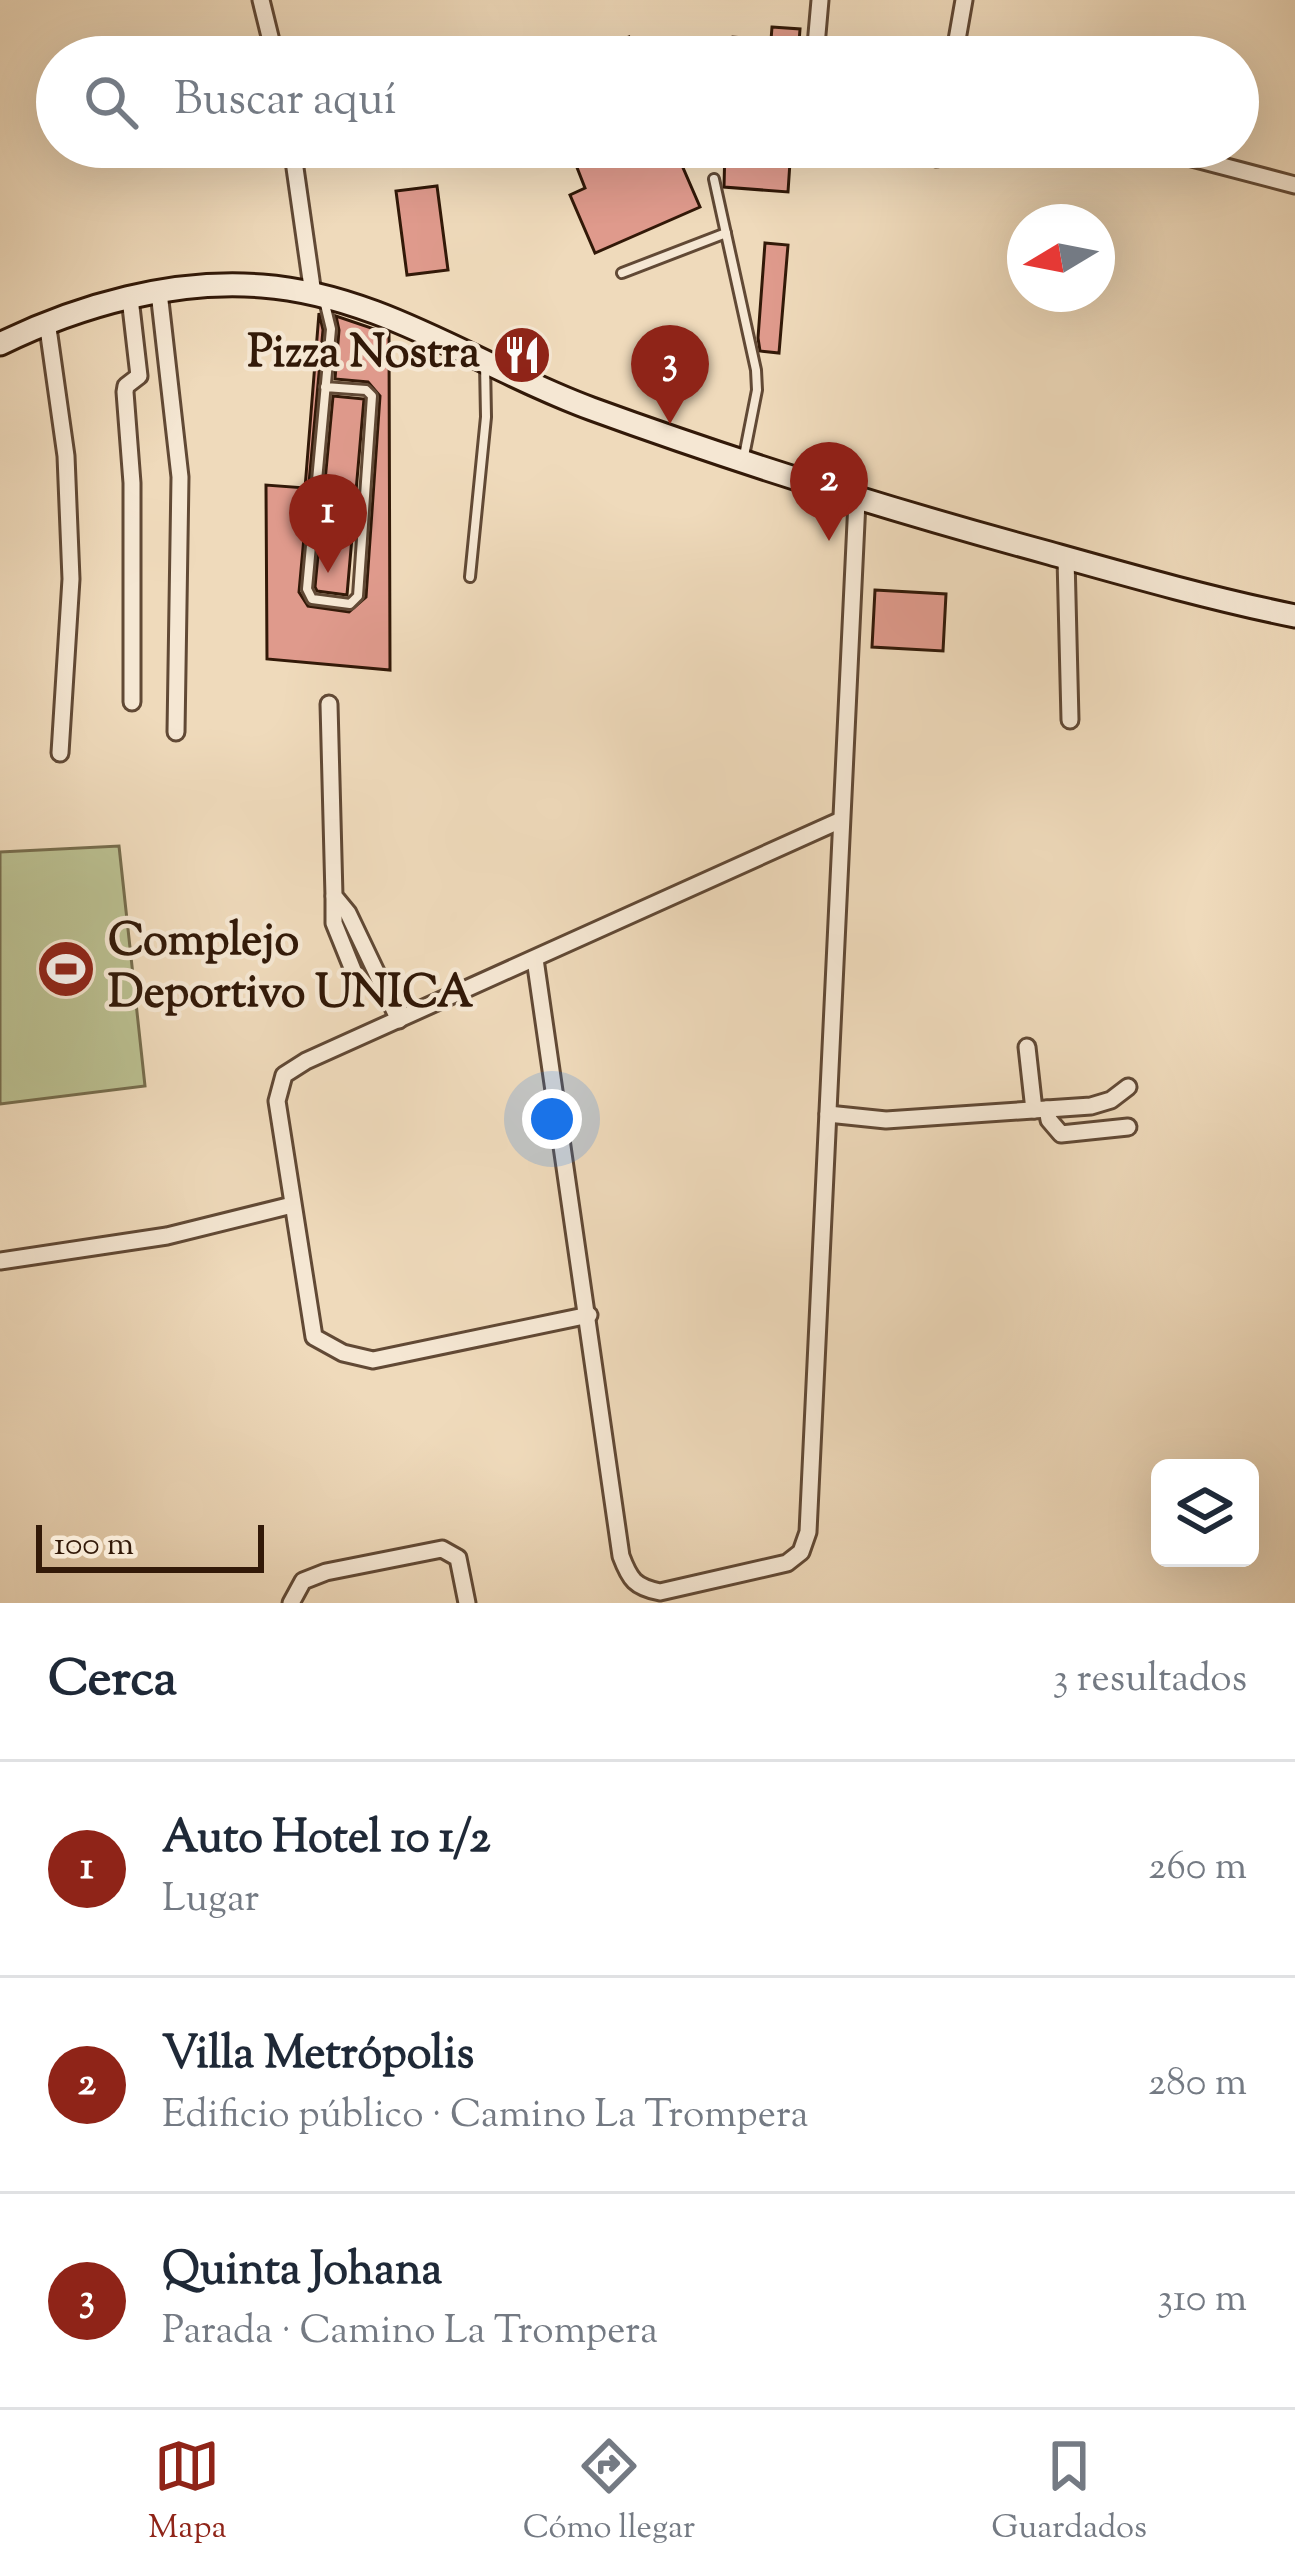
<!DOCTYPE html>
<html lang="es">
<head>
<meta charset="utf-8">
<style>
  :root { --surface:#fff; --page:#f2f2f3; --text:#1f2937; --muted:#747a83; --line:#e0e1e3; --accent:#8f2418 }
  body { margin:0; font-family:"Sorts Mill Goudy",serif; background:var(--page); color:var(--text) }
  .controls { position:absolute; right:36px; bottom:36px; display:grid; overflow:hidden; border-radius:18px; box-shadow:0 12px 48px #0002 }
  .controls button { width:108px; height:108px; display:grid; place-items:center; padding:0; border:0; border-bottom:3px solid var(--line); background:var(--surface); color:var(--text); font:60px sans-serif }
  .compass { position:absolute; left:1007px; top:204px; width:108px; height:108px; border-radius:50%; background:var(--surface); box-shadow:0 12px 48px #0002; rotate:260deg }
  .scale { position:absolute; left:36px; bottom:30px; width:228px; box-sizing:border-box; padding-left:12px; border:6px solid #321908; border-top:0; font-size:33px; line-height:42px; white-space:nowrap; color:#321908; -webkit-text-stroke:9px #f5e7d3; paint-order:stroke }
  .you { position:absolute; left:552px; top:1119px; width:42px; height:42px; margin:-30px; border:9px solid #fff; border-radius:50%; background:#1a73e8; box-shadow:0 0 0 18px #1a73e833 }
  .badge { display:grid; place-items:center; width:78px; height:78px; border-radius:50%; background:var(--accent); color:#fff; font-size:39px; font-weight:700 }
  .pin { position:absolute; translate:-50% -99px; filter:drop-shadow(0 3px 6px #0008) }
  .pin::after { content:''; position:absolute; top:63px; width:42px; height:36px; background:inherit; clip-path:polygon(0 0,100% 0,50% 100%) }
  .list { margin:0; padding:0; list-style:none }
  h2 { display:flex; justify-content:space-between; align-items:center; height:156px; margin:0; padding:0 48px; font-size:51px }
  h2 small { font-size:39px; font-weight:400; color:var(--muted) }
  .list li { display:grid; grid-template-columns:78px 1fr auto; gap:36px; align-items:center; box-sizing:border-box; height:216px; padding:0 48px; border-top:3px solid var(--line) }
  .list b { display:block; font-size:45px; white-space:nowrap }
  .list p { margin:0; font-size:39px; white-space:nowrap; color:var(--muted) }
  .list em { font-size:39px; font-style:normal; color:var(--muted) }
  .icon { flex:none; width:66px; height:66px; fill:none; stroke:currentColor; stroke-width:2; stroke-linecap:round; stroke-linejoin:round }
  .map { position:relative; flex:none; width:1295px; height:1603px; overflow:hidden }
  .search { position:absolute; background:var(--surface); box-shadow:0 12px 48px #0002; left:36px; right:36px; top:36px; height:132px; display:flex; align-items:center; gap:30px; box-sizing:border-box; padding:0 42px; border-radius:66px; color:var(--muted); font-size:45px }
  .sheet { height:804px; background:var(--surface) }
  nav { display:flex; justify-content:space-around; align-items:center; box-sizing:border-box; height:168px; border-top:3px solid var(--line); background:var(--surface); font-size:33px; color:var(--muted) }
  nav a { display:grid; justify-items:center; gap:6px }
  nav .on { color:var(--accent) }
  .map>svg:first-child { display:block }
  .green { fill:#babf90; stroke:#766c4c; stroke-width:3 }
  .building { fill:#df9a8c; stroke:#321908; stroke-width:3 }
  .lines { fill:none; stroke-linecap:round; stroke-linejoin:round }
  .lane-casing { stroke:#614935; stroke-width:14 }
  .street-casing { stroke:#614935; stroke-width:21 }
  .secondary-casing { stroke:#321908; stroke-width:27 }
  .lane { stroke:#f5e7d3; stroke-width:8 }
  .street { stroke:#f5e7d3; stroke-width:15 }
  .secondary { stroke:#f5e7d3; stroke-width:21 }
  .labels { text-anchor:middle; dominant-baseline:central; stroke-width:9; stroke-linejoin:round; paint-order:stroke }
  .poi-label { font-size:45px; font-weight:bold; fill:#321908; stroke:#f5e7d3; text-anchor:end }
</style>
</head>
<body>
<div class="map">
<svg width="1295" height="1603" viewBox="0 0 1295 1603">
  <rect width="100%" height="100%" fill="#efdabb"/>
  <filter id="stains"><feTurbulence type="fractalNoise" baseFrequency=".00167" numOctaves="4"/><feColorMatrix values="0 0 0 0 .2 0 0 0 0 .09 0 0 0 0 .02 0 0 0 .5 -.17"/></filter>
  <radialGradient id="worn" r=".72"><stop offset=".6" stop-color="#630" stop-opacity="0"/><stop offset="1" stop-color="#630" stop-opacity=".3"/></radialGradient>
  <!-- green -->
  <polygon class="green" points="119,846 145,1086 0,1104 0,852"/>
  <!-- building -->
  <g class="building">
    <polygon points="772,27 800,29 798,57 731,57 733,37 771,40"/>
    <polygon points="629,37 637,57 579,57 579,56"/>
    <polygon points="569,147 674,147 700,207 595,253 570,195 585,188"/>
    <polygon points="725,147 791,147 788,192 724,187"/>
    <polygon points="437,186 448,270 407,275 396,191"/>
    <polygon points="765,243 788,245 779,353 760,351 758,338"/>
    <polygon points="319,313 323,330 299,592 308,606 349,612 366,597 380,396 368,382 335,379 339,330 336,316 389,334 390,670 267,659 266,485 305,488"/>
    <polygon points="333,396 364,399 347,595 317,591 315,587"/>
    <polygon points="875,590 946,594 943,651 872,647"/>
  </g>
  <g class="lines">
    <!-- lane casing -->
    <g class="lane-casing">
      <g id="lane">
        <polyline points="714,179 756,370 757,390 743,461"/>
        <polyline points="622,273 726,233"/>
        <polyline points="324,300 331,329 307,589 312,599 350,604 358,596 372,396 366,390 325,387"/>
        <polyline points="470,577 486,417 485,363"/>
      </g>
    </g>
    <!-- street casing -->
    <g class="street-casing">
      <g id="street">
        <polyline points="261,0 275,57"/>
        <polyline points="815,57 820,0"/>
        <polyline points="954,57 964,0"/>
        <polyline points="292,147 313,294"/>
        <polyline points="1150,147 1295,185"/>
        <polyline points="936,158 938,147"/>
        <polyline points="159,292 180,477 176,732"/>
        <polyline points="130,298 139,376 126,386 125,392 132,483 132,702"/>
        <polyline points="47,321 66,456 71,579 60,753"/>
        <polyline points="1066,558 1070,720"/>
        <polyline points="329,704 334,896 348,913 399,1020"/>
        <polyline points="334,896 334,923 355,975"/>
        <path d="M535,959L621,1556C630,1580 635,1587 660,1592L787,1563L801,1552L808,1532L857,501"/>
        <polyline points="1027,1047 1034,1110"/>
        <polyline points="1047,1109 1049,1120 1061,1134 1128,1127"/>
        <polyline points="828,1114 886,1120 1091,1106 1111,1100 1128,1087"/>
        <polyline points="0,1261 167,1236 292,1205"/>
        <polyline points="589,1315 373,1360 343,1353 314,1337 277,1101 284,1075 306,1061 841,820"/>
        <polyline points="291,1603 303,1581 326,1572 442,1549 458,1558 467,1603"/>
      </g>
    </g>
    <!-- secondary casing -->
    <g class="secondary-casing">
      <path id="secondary" d="M0,344C80,305 173,279 262,286C382,295 482,369 592,409C743,464 894,511 1049,553C1131,576 1212,599 1295,616"/>
    </g>
    <!-- lane -->
    <use href="#lane" class="lane"/>
    <!-- street -->
    <use href="#street" class="street"/>
    <!-- secondary -->
    <use href="#secondary" class="secondary"/>
  </g>
  <!-- icons -->
  <defs>
    <g id="restaurant-disc" transform="scale(3)"><circle r="9.5" fill="#8f2418" stroke="#f5e7d3"/><path d="M-5-6h1v4h1v-4h1v4h1v-4h1v5L-1.5 .5V6h-2V.5L-5-1ZM5-6V6H3V1.5H1.5Q1.5-4 5-6Z" fill="#fff"/></g>
    <g id="stadium-disc" transform="scale(3)"><circle r="9.5" fill="#8f2418" stroke="#f5e7d3"/><path d="M0-5a6.5 5 0 1 0 0 10a6.5 5 0 1 0 0-10ZM-3.5-1.8h7v3.6h-7Z" fill="#fff"/></g>
  </defs>
  <g fill-rule="evenodd">
    <use href="#restaurant-disc" x="522" y="355"/>
    <use href="#stadium-disc" x="66" y="969"/>
  </g>
  <g class="labels">
    <!-- poi labels -->
    <g class="poi-label">
      <text x="480" y="355">Pizza Nostra</text>
      <text x="108" y="943" text-anchor="start">Complejo<tspan x="108" dy="52">Deportivo UNICA</tspan></text>
    </g>
  </g>
  <rect width="100%" height="100%" filter="url(#stains)"/>
  <rect width="100%" height="100%" fill="url(#worn)"/>
</svg>
<div class="controls">
<button><svg class="icon" aria-label="layers" viewBox="0 0 24 24"><path d="M12 4l9 5-9 5-9-5zM3 14l9 5 9-5"/></svg></button>
</div>
<svg class="compass" viewBox="-18 -18 36 36"><path d="M0-13l5 13h-10z" fill="#e53935"/><path d="M0 13l5-13h-10z" fill="#747a83"/></svg>
<div class="scale">100 m</div>
<div class="you"></div>
<div class="pin badge" style="left:328px;top:573px">1</div>
<div class="pin badge" style="left:829px;top:541px">2</div>
<div class="pin badge" style="left:670px;top:424px">3</div>
<div class="search"><svg class="icon" aria-label="search" viewBox="0 0 24 24"><circle cx="10" cy="10" r="6"/><path d="M15 15l6 6"/></svg>Buscar aquí</div>
</div>
<section class="sheet">
<h2>Cerca<small>3 resultados</small></h2>
<ul class="list">
<li><span class="badge">1</span><div><b>Auto Hotel 10 1/2</b><p>Lugar</p></div><em>260 m</em></li>
<li><span class="badge">2</span><div><b>Villa Metrópolis</b><p>Edificio público · Camino La Trompera</p></div><em>280 m</em></li>
<li><span class="badge">3</span><div><b>Quinta Johana</b><p>Parada · Camino La Trompera</p></div><em>310 m</em></li>
</ul>
</section>
<nav>
<a class="on"><svg class="icon" aria-label="map" viewBox="0 0 24 24"><path d="M3 6l6-2 6 2 6-2v14l-6 2-6-2-6 2zM9 4v14M15 6v14"/></svg>Mapa</a>
<a><svg class="icon" aria-label="directions" viewBox="0 0 24 24"><path d="M12 3l9 9-9 9-9-9zM9 14v-3h6M13 9l2 2-2 2"/></svg>Cómo llegar</a>
<a><svg class="icon" aria-label="saved" viewBox="0 0 24 24"><path d="M7 4h10v16l-5-4-5 4z"/></svg>Guardados</a>
</nav>
</body>
</html>
